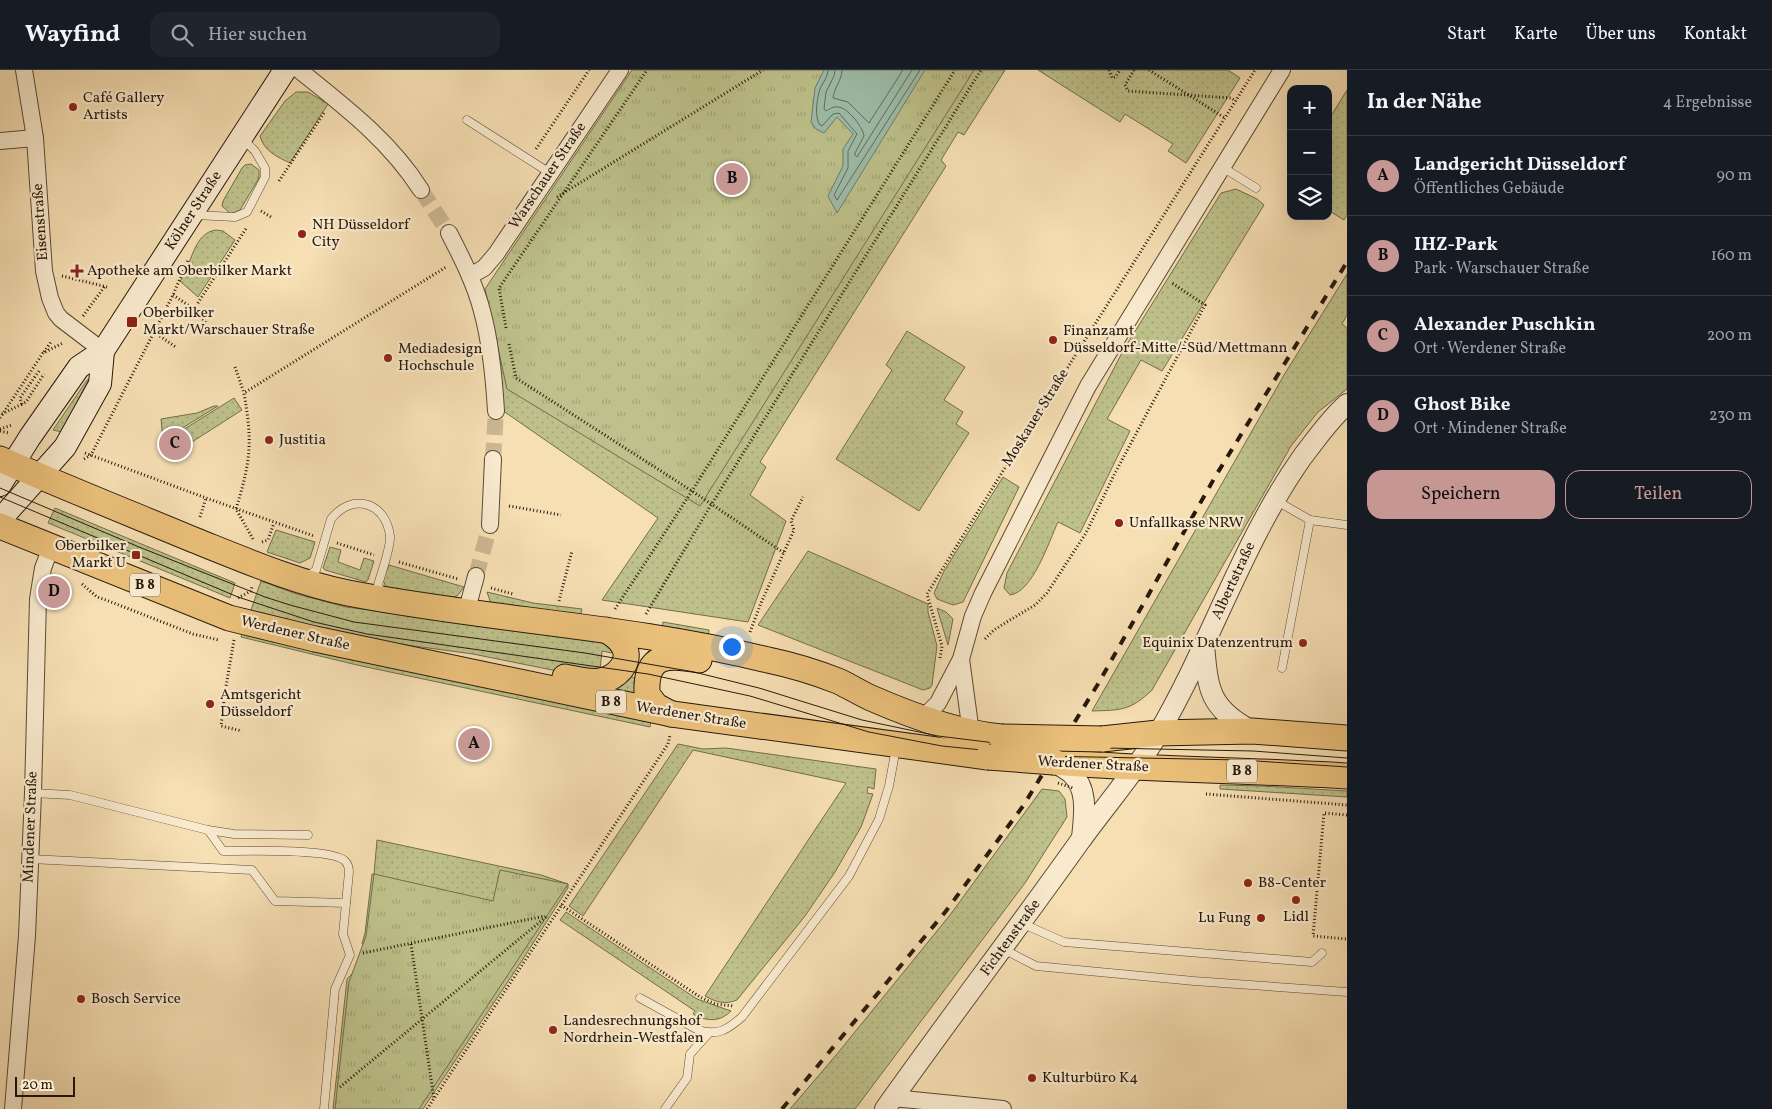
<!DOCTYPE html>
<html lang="de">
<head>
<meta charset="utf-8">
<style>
  :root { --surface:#171b24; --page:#20242c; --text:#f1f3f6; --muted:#9ea1a6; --line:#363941; --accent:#c59692 }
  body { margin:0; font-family:Vollkorn,serif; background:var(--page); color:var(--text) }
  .controls { position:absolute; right:15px; top:15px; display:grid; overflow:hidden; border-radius:10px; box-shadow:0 5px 20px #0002 }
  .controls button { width:45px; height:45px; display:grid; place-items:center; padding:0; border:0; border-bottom:1px solid var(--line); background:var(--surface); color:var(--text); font:25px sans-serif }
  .scale { position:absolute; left:15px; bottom:12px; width:60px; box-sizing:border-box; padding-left:5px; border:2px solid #26190c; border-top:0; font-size:14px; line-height:18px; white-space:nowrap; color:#26190c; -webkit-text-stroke:4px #f9eace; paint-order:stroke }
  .you { position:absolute; left:731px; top:576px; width:18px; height:18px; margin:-12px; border:4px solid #fff; border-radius:50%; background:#1a73e8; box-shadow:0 0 0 8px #1a73e833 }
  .badge { display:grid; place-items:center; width:32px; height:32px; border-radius:50%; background:var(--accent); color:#111; font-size:16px; font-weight:700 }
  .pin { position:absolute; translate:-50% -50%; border:2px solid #fff; box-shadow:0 1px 5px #0006 }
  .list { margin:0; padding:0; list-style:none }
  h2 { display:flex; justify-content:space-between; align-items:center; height:65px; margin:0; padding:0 20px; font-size:21px }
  h2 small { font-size:16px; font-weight:400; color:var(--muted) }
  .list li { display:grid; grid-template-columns:32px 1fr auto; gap:15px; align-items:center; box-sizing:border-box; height:80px; padding:0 20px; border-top:1px solid var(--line) }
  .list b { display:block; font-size:19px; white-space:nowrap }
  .list p { margin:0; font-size:16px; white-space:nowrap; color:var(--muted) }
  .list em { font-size:16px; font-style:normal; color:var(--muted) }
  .actions { display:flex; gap:10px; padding:15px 20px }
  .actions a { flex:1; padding:11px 0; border:1px solid var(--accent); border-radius:15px; text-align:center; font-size:18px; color:var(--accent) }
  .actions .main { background:var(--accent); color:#111 }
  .icon { flex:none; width:28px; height:28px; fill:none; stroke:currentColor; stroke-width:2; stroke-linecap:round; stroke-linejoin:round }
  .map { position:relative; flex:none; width:1347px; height:1039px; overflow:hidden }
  header { display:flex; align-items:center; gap:30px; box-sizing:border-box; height:70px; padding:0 25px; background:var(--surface); border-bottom:1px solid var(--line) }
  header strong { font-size:24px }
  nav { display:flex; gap:28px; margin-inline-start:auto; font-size:18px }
  .search { width:350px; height:45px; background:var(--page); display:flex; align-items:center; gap:12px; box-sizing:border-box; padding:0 18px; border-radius:15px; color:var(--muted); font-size:19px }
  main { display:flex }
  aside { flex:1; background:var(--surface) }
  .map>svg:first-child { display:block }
  .grass { fill:url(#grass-dots); stroke:#726d4c }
  .park { fill:url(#park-tufts); stroke:#726d4c }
  .water { fill:#9dbdaa; stroke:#6d7b6b }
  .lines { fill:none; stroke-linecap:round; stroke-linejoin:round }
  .shore { stroke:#626b5b; stroke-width:1 }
  .minor-tunnel { stroke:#ccb792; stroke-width:16; stroke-dasharray:16 8; stroke-linecap:butt }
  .service-casing { stroke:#5a4a36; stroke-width:9 }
  .minor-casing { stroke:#5a4a36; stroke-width:18 }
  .tertiary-casing { stroke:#5a4a36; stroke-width:22 }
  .secondary-casing { stroke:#26190c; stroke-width:24 }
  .primary-casing { stroke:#26190c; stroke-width:27 }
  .path { stroke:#26190c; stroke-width:3; stroke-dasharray:1 2.5; stroke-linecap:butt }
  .service { stroke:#f9eace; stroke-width:8 }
  .minor { stroke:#f9eace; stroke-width:16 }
  .tertiary { stroke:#f9eace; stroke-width:20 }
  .secondary { stroke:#f9eace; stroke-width:22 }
  .primary { stroke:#ebc07a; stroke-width:25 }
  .tram { stroke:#26190c; stroke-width:1 }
  .rail { stroke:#26190c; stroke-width:4; stroke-dasharray:9 9; stroke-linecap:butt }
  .primary-bridge-casing { stroke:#26190c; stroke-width:27; stroke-linecap:butt }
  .path-bridge { stroke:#26190c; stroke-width:3; stroke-dasharray:1 2.5; stroke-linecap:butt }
  .primary-bridge { stroke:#ebc07a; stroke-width:25 }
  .poi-dot { fill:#8f2418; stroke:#f9eace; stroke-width:2 }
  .labels { text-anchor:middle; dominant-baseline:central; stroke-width:4.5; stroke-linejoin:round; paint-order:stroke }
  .shield { fill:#f9eace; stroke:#655846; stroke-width:1 }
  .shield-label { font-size:14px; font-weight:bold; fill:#26190c }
  .poi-label { font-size:15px; fill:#26190c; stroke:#f9eace; text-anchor:start }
  .street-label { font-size:15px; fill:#26190c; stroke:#f9eace }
</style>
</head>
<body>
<header>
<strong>Wayfind</strong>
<div class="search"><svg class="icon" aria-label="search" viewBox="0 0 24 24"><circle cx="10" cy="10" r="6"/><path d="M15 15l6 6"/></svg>Hier suchen</div>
<nav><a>Start</a><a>Karte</a><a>Über uns</a><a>Kontakt</a></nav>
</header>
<main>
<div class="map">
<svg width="1347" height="1039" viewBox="0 0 1347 1039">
  <defs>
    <pattern id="grass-dots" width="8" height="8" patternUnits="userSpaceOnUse" patternTransform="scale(1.25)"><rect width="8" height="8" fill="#bec18b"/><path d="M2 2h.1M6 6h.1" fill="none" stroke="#a3a577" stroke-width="1.8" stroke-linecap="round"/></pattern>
    <pattern id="park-tufts" width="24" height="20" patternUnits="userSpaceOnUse" patternTransform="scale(1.25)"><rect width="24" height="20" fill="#bec18b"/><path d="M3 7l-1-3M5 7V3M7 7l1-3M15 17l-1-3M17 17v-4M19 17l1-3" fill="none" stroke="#a3a577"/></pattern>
  </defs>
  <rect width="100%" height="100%" fill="#f6dfb3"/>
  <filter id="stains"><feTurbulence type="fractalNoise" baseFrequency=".004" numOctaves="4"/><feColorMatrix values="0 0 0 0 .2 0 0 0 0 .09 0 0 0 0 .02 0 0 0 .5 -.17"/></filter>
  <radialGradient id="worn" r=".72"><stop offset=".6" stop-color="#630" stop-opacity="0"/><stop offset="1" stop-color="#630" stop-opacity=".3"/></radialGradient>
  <!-- grass -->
  <g class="grass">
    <polygon points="966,0 1005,0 964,65 958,62 941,90 946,96 760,392 766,397 750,425 786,451 748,552 602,530 658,448 499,338 487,241"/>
    <polygon points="1038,0 1228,0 1240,8 1186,93 1168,81 1173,74 1125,44 1120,52"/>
    <polygon points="1347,20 1347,145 1344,150 1328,140 1328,51"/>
    <path d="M296,22H308L328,34L290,93C277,87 264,81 260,66L285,31Z"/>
    <polygon points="251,94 259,100 259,108 240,140 231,144 222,136 223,131 242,98 245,95"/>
    <path d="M1236,119L1257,129L1264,135L1162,301L1141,290L1107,349L1130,361L1080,463L1058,452C1049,471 1033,522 1010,525L1004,518L1007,503L1124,279L1221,123Z"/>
    <path d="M216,160L223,161L235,170L198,227L180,211C192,195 193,163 216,160Z"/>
    <path d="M1347,204V245L1342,254L1347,258V319L1318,342L1291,376L1152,620C1130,641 1121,640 1092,641L1284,305Z"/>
    <polygon points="907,261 965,297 944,330 963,342 956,354 969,363 919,441 836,389 892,300 886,295"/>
    <polygon points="89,309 62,362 53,360 87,310"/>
    <polygon points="234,328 242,340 170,386 162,373"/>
    <polygon points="214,336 218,336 163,370 161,349 197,343"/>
    <polygon points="1003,407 1019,417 963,532 953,535 937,529 934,523 944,501"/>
    <polygon points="55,438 235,513 230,528 48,453"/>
    <polygon points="276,460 315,472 310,488 300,493 267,482"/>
    <polygon points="330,477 341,480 338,492 360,500 364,488 374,491 368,510 366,512 325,500 323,498"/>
    <polygon points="808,481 928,534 928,542 937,576 932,615 930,618 923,620 758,555"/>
    <polygon points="389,495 464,517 457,526 449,529 386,517 383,510"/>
    <polygon points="261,511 297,524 346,537 603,570 611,579 612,583 602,581 600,600 567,603 473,584 384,572 250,543"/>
    <polygon points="487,522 533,533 582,539 580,547 493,534 490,531"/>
    <polygon points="937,538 946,542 953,549 948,575"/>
    <polygon points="663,552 709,560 708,567 662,558"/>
    <polygon points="243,562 651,650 650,657 357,595 241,567"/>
    <polygon points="628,606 636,608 635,625 609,620"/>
    <path d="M678,674L703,679L726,678L876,699L874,719L868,717L867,723L873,724L861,757L835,802L805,846L737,930C725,935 716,932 705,926L846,713L693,680L583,846L569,836Z"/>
    <polygon points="1220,715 1262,716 1347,721 1347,727 1220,719"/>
    <polygon points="1042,719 1059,721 1065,729 1067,747 1025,813 855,1039 790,1039 837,984 950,845"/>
    <polygon points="377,770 541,805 568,814 568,818 523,889 423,1039 333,1039 347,909 364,891 368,875 362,874 365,863 372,804 374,804"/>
    <path d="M566,842L697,929L731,941C720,952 707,952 693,944L695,941L560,850Z"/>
  </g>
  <!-- park -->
  <g class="park">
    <polygon points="632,0 974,0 700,436 507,319 485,219"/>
    <polygon points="500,800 568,814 419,1039 335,1039 349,912 366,866 374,804 493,831"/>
  </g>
  <!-- water -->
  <polygon class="water" points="824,0 925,0 837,143 828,126 843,96 843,79 853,64 837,47 824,63 816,59 811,52 815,18"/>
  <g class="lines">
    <!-- shore -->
    <g class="shore">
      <path d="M828,0C828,7 823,12 820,19C817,28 814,47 820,55L822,56L833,44L839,43L857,64L848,81V98L834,125L837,130L920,0"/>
      <path d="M835,0L834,6L826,22L824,39L826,41C830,39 833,36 838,37C847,37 863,57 864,66L855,83V85L857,87L912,0"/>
      <path d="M842,0C842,10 834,18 833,28L848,32L869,53L903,0"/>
    </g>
    <!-- minor-tunnel -->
    <g class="minor-tunnel">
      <polyline points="421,120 449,163"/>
      <polyline points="493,389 496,341"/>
      <polyline points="476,506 490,455"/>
    </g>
    <!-- service casing -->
    <g class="service-casing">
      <g id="service">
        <polyline points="467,50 550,103"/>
        <polyline points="1222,97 1256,118"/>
        <polyline points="195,145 235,147 247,142 265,107 265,98 255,81 242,68"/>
        <polyline points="1275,430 1310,450 1347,455"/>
        <path d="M307,507L316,500L331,449C352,422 386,432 390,466C391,477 381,504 378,515L382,523"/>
        <polyline points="1282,598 1310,450"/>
        <polyline points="33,723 70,725 208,760 234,764 308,765"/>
        <path d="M208,760L223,781C245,781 332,778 345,791C348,794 349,798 349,802L343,864L350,885L335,919L324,1039"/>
        <polyline points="30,789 252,800 275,831 346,833"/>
        <polyline points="1021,853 1064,872 1312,892 1322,883"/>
        <polyline points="1003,879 1036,896 1194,911 1347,922"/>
        <path d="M640,928L698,960C718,966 727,960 742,947L849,806L879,749L889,716L896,678"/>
        <polyline points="665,1039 687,1008 690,984 709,963"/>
      </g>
    </g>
    <!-- minor casing -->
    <g class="minor-casing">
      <g id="minor">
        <polyline points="24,0 35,68 44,201 50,228 56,243 61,249 103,281"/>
        <path d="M299,0C344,36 390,71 421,120"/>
        <polyline points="0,71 35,68"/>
        <path d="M449,163C462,188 475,214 482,241C491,274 494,307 496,341"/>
        <polyline points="470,206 484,198 496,184 620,0"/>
        <polyline points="490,455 493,389"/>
        <polyline points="466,543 476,506"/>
        <polyline points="961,589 971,663"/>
        <polyline points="923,648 938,633 961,589 973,546 983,523 1088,316 1282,0"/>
        <polyline points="893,1028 1003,1039"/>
        <polyline points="13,1039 27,866 33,723 38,529 43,498 51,477"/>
      </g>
    </g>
    <!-- tertiary casing -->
    <g class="tertiary-casing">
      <g id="tertiary">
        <path d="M1204,575C1208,620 1209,638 1252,661"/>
        <path d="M1054,692C1060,696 1066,699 1071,703C1089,719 1084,746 1082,768"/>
        <path d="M885,1039C949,949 1016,861 1080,771C1106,735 1135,702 1158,664C1211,574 1242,472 1303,386C1317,368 1330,349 1347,334"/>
      </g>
    </g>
    <!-- secondary casing -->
    <g class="secondary-casing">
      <g id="secondary">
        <polyline points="0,415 30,367 79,297 103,281 285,0"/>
        <polyline points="0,450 65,377 100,314 103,281"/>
      </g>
    </g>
    <!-- primary casing -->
    <g class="primary-casing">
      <g id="primary">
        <path d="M0,389C64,417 129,443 194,470C244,490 295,512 348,523C487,550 630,556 768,590C792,595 815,602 838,611C849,616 860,623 871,628C910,645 958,663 1001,667"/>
        <polyline points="0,456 229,548 315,569 672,644 988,687"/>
        <path d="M565,607C576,609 589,613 600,611C615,609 634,592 623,575C619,568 613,564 606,560"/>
        <path d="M671,644L656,636L647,624C645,584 667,584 699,590"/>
        <polyline points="1102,669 1158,663 1252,661 1347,668"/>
        <path d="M1054,692C1152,700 1250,700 1347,706"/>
      </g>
    </g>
    <!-- path -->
    <g class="path">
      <polyline points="1109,0 1112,8 1115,7 1120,0"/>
      <polyline points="1134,0 1125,15 1128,21 1231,28 1236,31"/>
      <polyline points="1149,0 1225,48"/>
      <polyline points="536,79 589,0"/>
      <polyline points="279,111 324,43"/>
      <polyline points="557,127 763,0"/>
      <polyline points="261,141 271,147"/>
      <polyline points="62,206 107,217"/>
      <polyline points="173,225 194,239 207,254"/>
      <polyline points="194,239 247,157"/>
      <polyline points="83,246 105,216"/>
      <polyline points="506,258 499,218 647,0"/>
      <polyline points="154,262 177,278"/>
      <polyline points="509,274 516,308 692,421 784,483"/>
      <polyline points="44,282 51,272"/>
      <polyline points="235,297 244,323"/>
      <polyline points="39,301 20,328 22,334 26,332 44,304"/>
      <polyline points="2,344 22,334"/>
      <polyline points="0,348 43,283 63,273"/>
      <polyline points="0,359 12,355"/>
      <polyline points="0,361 9,363"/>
      <polyline points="85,383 206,428 314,466"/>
      <polyline points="84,389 91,385 173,225 188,190"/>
      <polyline points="509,436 561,445"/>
      <polyline points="200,447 206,428"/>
      <path d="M253,469L236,439C242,419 248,399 249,378C250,360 247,341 244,323L446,197"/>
      <polyline points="262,472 268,470 274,453"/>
      <polyline points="337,473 374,485"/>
      <polyline points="399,492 458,509"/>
      <polyline points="82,514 97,527 106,530 193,564 219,570"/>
      <polyline points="491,518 513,524"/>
      <polyline points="238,528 251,521 252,517"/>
      <polyline points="559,531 572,481"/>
      <polyline points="615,539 692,421 955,0"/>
      <polyline points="646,544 711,435 981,0"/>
      <polyline points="750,562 761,533 794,460 791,451 803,427"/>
      <polyline points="985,569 994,560 1005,553 1035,535 1047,523 1086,463 1115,403 1205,235 1172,213"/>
      <polyline points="234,570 225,622 221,656 242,661"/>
      <polyline points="940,588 942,576 927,524 1029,359 1255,0"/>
      <polyline points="1206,724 1347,735"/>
      <polyline points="1347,745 1324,743 1313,866 1347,869"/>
      <polyline points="561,835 700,927 715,934 734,936"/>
      <polyline points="411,874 434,1029"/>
      <polyline points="363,883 545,846"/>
      <polyline points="340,1017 547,846"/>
      <polyline points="427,1039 668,674 670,665"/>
    </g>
    <!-- service -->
    <use href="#service" class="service"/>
    <!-- minor -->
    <use href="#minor" class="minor"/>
    <!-- tertiary -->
    <use href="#tertiary" class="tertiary"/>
    <!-- secondary -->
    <use href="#secondary" class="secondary"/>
    <!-- primary -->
    <use href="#primary" class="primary"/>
    <!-- tram -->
    <g class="tram">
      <polyline points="0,418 139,477 265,527 290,535 354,552 585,583 694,602 759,618 862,650 938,666 987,672 1057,677 1253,681 1347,688"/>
      <polyline points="0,427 238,527 314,552 367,564 648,604 750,626 869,662 942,676 1042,686 1241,690 1347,697"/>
    </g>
    <!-- rail -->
    <polyline class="rail" points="782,1039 946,841 1023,736 1098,614 1215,407 1347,192"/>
    <!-- primary-bridge casing -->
    <g class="primary-bridge-casing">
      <g id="primary-bridge">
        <polyline points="1001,667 1102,669"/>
        <polyline points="988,687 1054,692"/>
      </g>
    </g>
    <!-- path-bridge -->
    <polyline class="path-bridge" points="1058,713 1073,718"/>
    <!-- primary-bridge -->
    <use href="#primary-bridge" class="primary-bridge"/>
  </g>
  <!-- markers -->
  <g class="poi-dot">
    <circle cx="73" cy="37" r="5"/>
    <circle cx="302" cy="164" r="5"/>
    <path d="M74.5 193.5h5v5h5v5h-5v5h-5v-5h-5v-5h5z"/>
    <rect x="126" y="246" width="12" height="12" rx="2.5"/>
    <circle cx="1053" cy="270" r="5"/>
    <circle cx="388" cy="288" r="5"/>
    <circle cx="269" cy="370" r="5"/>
    <circle cx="1119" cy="453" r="5"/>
    <rect x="131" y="480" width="10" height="10" rx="2.5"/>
    <circle cx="1303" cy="573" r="5"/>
    <circle cx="210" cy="634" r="5"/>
    <circle cx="1248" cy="813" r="5"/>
    <circle cx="1296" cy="830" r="5"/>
    <circle cx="1261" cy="848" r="5"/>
    <circle cx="81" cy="929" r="5"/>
    <circle cx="553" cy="960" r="5"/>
    <circle cx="1032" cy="1008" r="5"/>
  </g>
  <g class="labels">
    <!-- shield labels -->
    <g class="shield">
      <rect x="130" y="503.5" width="30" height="23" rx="4"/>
      <rect x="596" y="620.5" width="30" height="23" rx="4"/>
      <rect x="1227" y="689.5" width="30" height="23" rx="4"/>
    </g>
    <g class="shield-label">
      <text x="145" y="515">B 8</text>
      <text x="611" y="632">B 8</text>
      <text x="1242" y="701">B 8</text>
    </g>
    <!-- poi labels -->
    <g class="poi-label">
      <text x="83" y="28">Café Gallery<tspan x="83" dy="17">Artists</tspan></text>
      <text x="312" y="155">NH Düsseldorf<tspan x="312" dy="17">City</tspan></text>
      <text x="87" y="201">Apotheke am Oberbilker Markt</text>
      <text x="143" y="243">Oberbilker<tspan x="143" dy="17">Markt/Warschauer Straße</tspan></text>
      <text x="1063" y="261">Finanzamt<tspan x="1063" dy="17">Düsseldorf-Mitte/-Süd/Mettmann</tspan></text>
      <text x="398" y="279">Mediadesign<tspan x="398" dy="17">Hochschule</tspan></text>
      <text x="279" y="370">Justitia</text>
      <text x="1129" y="453">Unfallkasse NRW</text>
      <text x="126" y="476" text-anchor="end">Oberbilker<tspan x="126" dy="17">Markt U</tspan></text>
      <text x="1293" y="573" text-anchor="end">Equinix Datenzentrum</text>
      <text x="220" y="625">Amtsgericht<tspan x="220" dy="17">Düsseldorf</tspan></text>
      <text x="1258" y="813">B8-Center</text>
      <text x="1296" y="847" text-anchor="middle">Lidl</text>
      <text x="1251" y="848" text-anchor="end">Lu Fung</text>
      <text x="91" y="929">Bosch Service</text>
      <text x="563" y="951">Landesrechnungshof<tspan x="563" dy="17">Nordrhein-Westfalen</tspan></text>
      <text x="1042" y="1008">Kulturbüro K4</text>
    </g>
    <!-- street labels -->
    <g class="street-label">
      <text transform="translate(548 106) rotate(-56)">Warschauer Straße</text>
      <text transform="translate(194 141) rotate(-57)">Kölner Straße</text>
      <text transform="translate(41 152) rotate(-94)">Eisenstraße</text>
      <text transform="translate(1036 348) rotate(-58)">Moskauer Straße</text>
      <text transform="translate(1234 511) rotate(-65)">Albertstraße</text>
      <text transform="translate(295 564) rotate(13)">Werdener Straße</text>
      <text transform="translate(691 646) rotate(9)">Werdener Straße</text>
      <text transform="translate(1093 695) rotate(3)">Werdener Straße</text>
      <text transform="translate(31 757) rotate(-88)">Mindener Straße</text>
      <text transform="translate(1011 868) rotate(-54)">Fichtenstraße</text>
    </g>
  </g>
  <rect width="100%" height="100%" filter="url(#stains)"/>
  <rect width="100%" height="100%" fill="url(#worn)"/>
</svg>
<div class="controls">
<button>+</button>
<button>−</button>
<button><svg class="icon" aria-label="layers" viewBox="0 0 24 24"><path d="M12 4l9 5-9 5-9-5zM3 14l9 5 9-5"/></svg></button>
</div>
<div class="scale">20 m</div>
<div class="you"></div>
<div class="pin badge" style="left:474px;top:674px">A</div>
<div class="pin badge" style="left:732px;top:109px">B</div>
<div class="pin badge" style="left:175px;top:374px">C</div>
<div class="pin badge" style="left:54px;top:522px">D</div>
</div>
<aside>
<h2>In der Nähe<small>4 Ergebnisse</small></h2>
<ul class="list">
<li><span class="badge">A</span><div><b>Landgericht Düsseldorf</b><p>Öffentliches Gebäude</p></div><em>90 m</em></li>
<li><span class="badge">B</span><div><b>IHZ-Park</b><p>Park · Warschauer Straße</p></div><em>160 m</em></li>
<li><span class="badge">C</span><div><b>Alexander Puschkin</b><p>Ort · Werdener Straße</p></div><em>200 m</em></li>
<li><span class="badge">D</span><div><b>Ghost Bike</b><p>Ort · Mindener Straße</p></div><em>230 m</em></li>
</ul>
<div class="actions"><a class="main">Speichern</a><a>Teilen</a></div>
</aside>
</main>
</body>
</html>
